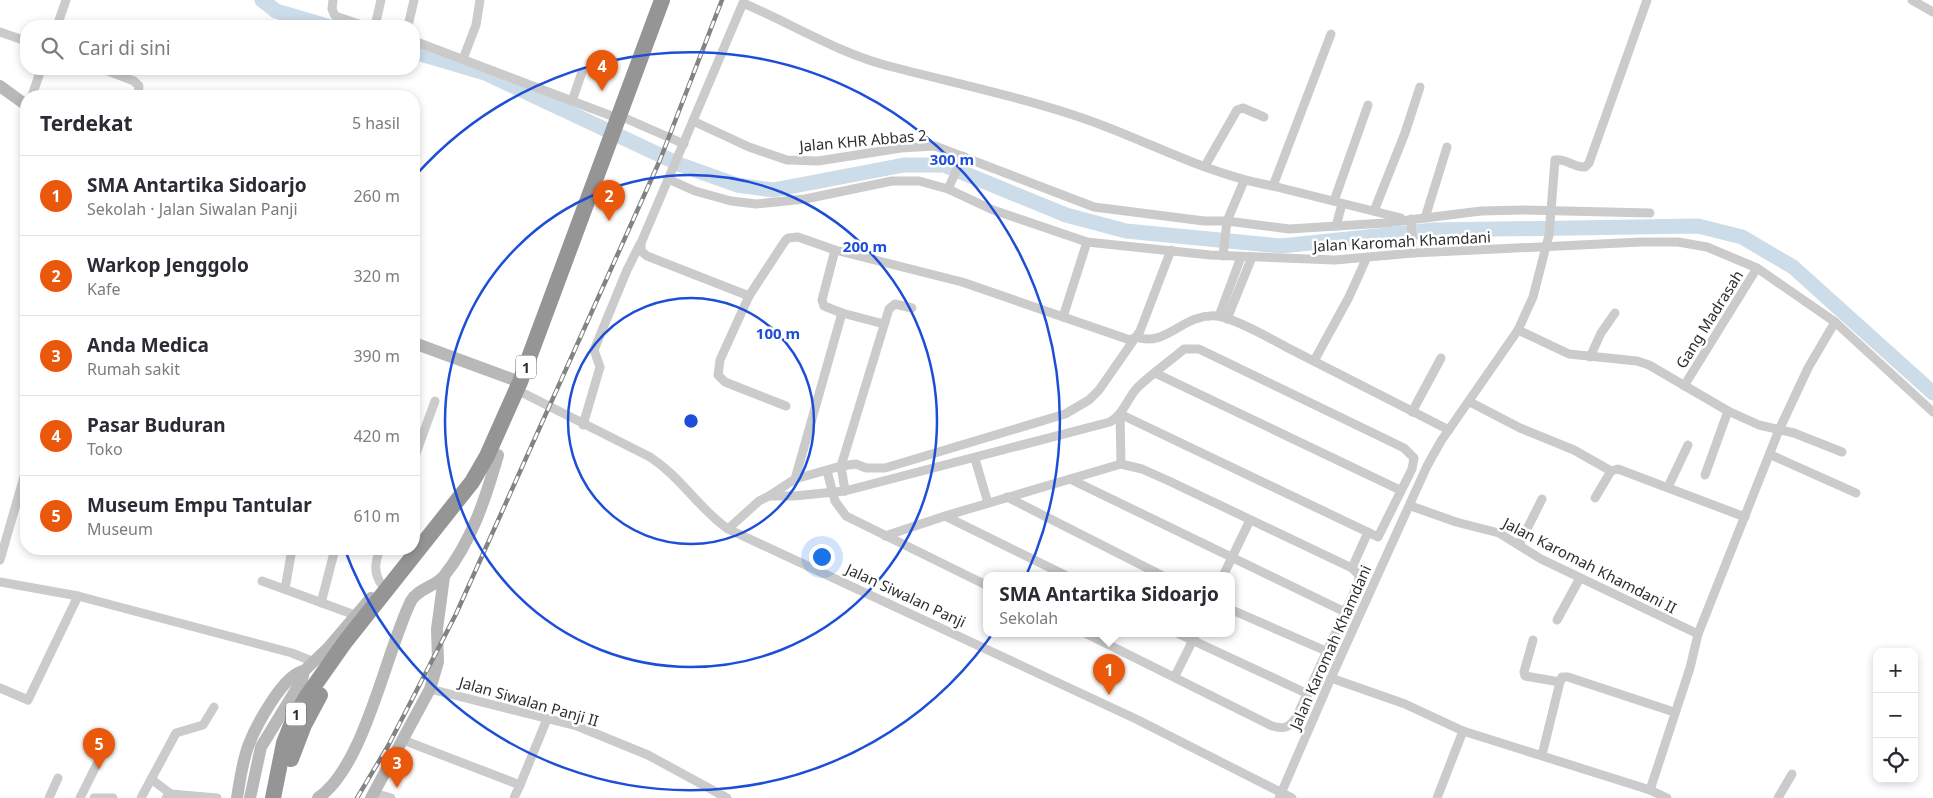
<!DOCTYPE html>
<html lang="id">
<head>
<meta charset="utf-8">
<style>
  :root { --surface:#fff; --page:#f7f7f7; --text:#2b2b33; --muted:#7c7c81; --line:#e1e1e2; --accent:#ea580c }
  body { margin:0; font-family:"Noto Sans",sans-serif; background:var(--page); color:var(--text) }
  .controls { position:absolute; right:15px; bottom:15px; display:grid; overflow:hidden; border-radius:10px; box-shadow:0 2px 8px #0003 }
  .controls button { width:45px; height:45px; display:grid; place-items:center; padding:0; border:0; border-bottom:1px solid var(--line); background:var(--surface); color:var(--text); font:25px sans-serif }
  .you { position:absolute; left:821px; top:556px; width:18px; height:18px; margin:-12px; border:4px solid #fff; border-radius:50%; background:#1a73e8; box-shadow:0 0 0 8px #1a73e833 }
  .badge { display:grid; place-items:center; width:32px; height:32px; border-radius:50%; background:var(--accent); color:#fff; font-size:16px; font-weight:700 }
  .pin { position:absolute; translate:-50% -41px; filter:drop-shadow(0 1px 2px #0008) }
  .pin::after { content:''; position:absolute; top:26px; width:18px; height:15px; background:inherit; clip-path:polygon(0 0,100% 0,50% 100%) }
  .popup { position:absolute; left:983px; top:572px; width:252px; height:65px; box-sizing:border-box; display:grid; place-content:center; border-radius:10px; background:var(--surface); filter:drop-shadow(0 1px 4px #0005); font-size:16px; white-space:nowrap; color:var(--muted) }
  .popup b { font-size:19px; color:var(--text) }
  .popup::after { content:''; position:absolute; left:50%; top:100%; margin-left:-10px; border:10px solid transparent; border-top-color:var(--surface) }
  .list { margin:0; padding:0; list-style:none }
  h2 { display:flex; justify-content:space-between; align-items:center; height:65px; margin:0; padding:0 20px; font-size:21px }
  h2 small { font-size:16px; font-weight:400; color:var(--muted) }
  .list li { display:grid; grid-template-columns:32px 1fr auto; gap:15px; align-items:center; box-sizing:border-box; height:80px; padding:0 20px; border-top:1px solid var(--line) }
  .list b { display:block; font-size:19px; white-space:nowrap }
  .list p { margin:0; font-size:16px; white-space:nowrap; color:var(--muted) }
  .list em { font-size:16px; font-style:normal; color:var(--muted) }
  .icon { flex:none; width:28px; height:28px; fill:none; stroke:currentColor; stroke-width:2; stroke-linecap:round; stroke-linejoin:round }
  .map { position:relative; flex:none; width:1933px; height:798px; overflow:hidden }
  .search { position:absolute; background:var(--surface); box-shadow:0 2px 8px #0003; left:20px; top:20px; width:400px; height:55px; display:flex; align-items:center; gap:12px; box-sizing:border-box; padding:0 18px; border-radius:20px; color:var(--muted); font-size:19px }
  .panel { position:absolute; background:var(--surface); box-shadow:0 2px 8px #0003; left:20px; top:90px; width:400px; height:465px; border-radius:20px }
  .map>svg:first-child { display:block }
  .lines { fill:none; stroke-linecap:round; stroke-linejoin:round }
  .river { stroke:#ccdce8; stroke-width:15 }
  .street { stroke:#cbcbcb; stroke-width:9 }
  .secondary { stroke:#b8b8b8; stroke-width:12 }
  .highway { stroke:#959595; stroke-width:16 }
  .rail-casing { stroke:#838383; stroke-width:4.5 }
  .rail { stroke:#fff; stroke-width:2.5; stroke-dasharray:8; stroke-linecap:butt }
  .ring { fill:none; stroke:#1d4ed8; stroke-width:2.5 }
  .labels { text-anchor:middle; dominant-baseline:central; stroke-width:5; stroke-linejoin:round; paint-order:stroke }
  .shield { fill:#fff; stroke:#6d6d6d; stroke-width:1 }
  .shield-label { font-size:14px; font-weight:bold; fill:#2e2e2e }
  .street-label { font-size:15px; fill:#2e2e2e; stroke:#fff }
  .centre { fill:#1d4ed8; stroke:#fff; stroke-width:2.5 }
  .ring-label { font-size:15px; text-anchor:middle; font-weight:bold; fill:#1d4ed8; stroke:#fff; stroke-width:5; stroke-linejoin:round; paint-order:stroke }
</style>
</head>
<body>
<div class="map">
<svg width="1933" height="798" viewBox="0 0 1933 798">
  <rect width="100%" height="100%" fill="#fff"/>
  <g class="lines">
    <!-- river -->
    <g class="river">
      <polyline points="262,0 276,11 327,26"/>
      <polyline points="414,52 485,73 681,165 737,185 773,190 904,165 944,165 1066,215 1126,231 1281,246 1434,230 1698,226 1742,237 1793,267 1933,393"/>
    </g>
    <!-- street -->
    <g class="street">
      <polyline points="333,0 332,9 335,16 365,26"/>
      <polyline points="1912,0 1933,12"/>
      <polyline points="57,26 66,0"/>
      <polyline points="375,26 381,0"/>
      <polyline points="408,26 414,0"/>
      <polyline points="0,32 26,41"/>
      <path d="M1331,34L1273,186C1209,175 1150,142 1088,120C1022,97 953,83 885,65C835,51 790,23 743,3L641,243V251L647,256L749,296L785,241L788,238L798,237L835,250L962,282L1130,340L1136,337C1167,348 1182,313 1217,316C1235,318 1273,340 1290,349C1343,376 1396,403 1449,430"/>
      <polyline points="414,41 617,118"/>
      <polyline points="463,59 476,25 480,0"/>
      <polyline points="103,69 134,81 139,86 138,96"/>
      <polyline points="32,96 41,69"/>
      <polyline points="572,101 582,72"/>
      <polyline points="627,119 684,144"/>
      <polyline points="693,121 749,147 787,160 818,161 901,148 935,146 1094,207 1204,221 1227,221 1244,181"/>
      <polyline points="1205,166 1237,110 1243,108 1264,117"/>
      <polyline points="668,179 695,191 731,201 756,204 805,199 892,181 919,181 948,189 993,210 1087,242 1210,255 1335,260 1413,253 1641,242 1678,242 1707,247 1757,268 1835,322 1933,412"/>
      <polyline points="1273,186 1401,218"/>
      <polyline points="948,189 963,156"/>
      <polyline points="1334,201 1368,105"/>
      <polyline points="1374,211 1405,133 1420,87"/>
      <polyline points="1425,218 1447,147"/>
      <polyline points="1411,219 1413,253"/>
      <polyline points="1336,226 1342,204"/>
      <polyline points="835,250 822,300 824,306 842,313 884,324"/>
      <polyline points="1223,256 1227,221 1289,229 1385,223 1481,211 1523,210 1650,213"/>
      <polyline points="749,296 720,360 718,375 725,382 786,406"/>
      <polyline points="1219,316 1241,257"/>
      <polyline points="1063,317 1087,242"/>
      <polyline points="1227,319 1252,257"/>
      <polyline points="1518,330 1569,354 1637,361 1649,365 1728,411 1759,425 1794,433 1842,452"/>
      <polyline points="1590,357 1601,333 1615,313"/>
      <polyline points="1314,361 1349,297 1367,257"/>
      <polyline points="1155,373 1400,490"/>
      <polyline points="1684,386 1757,268"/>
      <path d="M525,394L650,457C682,478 699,509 728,529L1136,719L1292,798"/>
      <polyline points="1470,402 1520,428 1574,450 1611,471"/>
      <polyline points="1412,412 1441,358"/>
      <polyline points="583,425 600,367 594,350 627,270 640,244"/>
      <polyline points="1771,455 1856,493"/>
      <polyline points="414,459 435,401"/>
      <polyline points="975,459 988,503"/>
      <path d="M1121,464L1120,414L1378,537L1412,469L1414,458L1404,448L1199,349H1184C1169,362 1151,374 1137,388C1127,399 1123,415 1110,422L845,491L794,496H769L795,479L841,466L856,464L866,468H885L1065,414L1089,400L1099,390L1140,331L1171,250"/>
      <polyline points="827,471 835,501 846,516 986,585"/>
      <polyline points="1705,475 1728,411"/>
      <polyline points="795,479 842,313"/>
      <polyline points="1070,479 1345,612"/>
      <polyline points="1668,487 1688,445"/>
      <polyline points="845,491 841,466 889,309 895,304 912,308"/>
      <polyline points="1007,497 1163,576"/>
      <polyline points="1595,498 1611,471 1618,469 1745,517"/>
      <polyline points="1411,506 1456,522 1499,533 1541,559 1698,634"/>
      <polyline points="945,516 1067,576"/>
      <polyline points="728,529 759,501 769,496"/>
      <path d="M885,536L945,516L1121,464L1142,469L1169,481L1352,568L1359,575L1358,584L1297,716C1290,727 1285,730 1272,726L1087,634"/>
      <polyline points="1519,545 1542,499"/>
      <path d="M380,549C375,562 373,573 382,585"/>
      <polyline points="0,560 26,470"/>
      <polyline points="1352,568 1368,532"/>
      <polyline points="1223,576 1250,520"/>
      <polyline points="262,581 355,615"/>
      <polyline points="0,582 78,596 292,653 314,662"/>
      <polyline points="285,589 292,549"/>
      <polyline points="321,603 335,549"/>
      <polyline points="1232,610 1326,651"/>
      <polyline points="1557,620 1580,578"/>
      <polyline points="1179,634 1308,694"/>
      <polyline points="1533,640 1524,672 1525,676 1560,682 1562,677 1568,677 1674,712"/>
      <polyline points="1175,676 1196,634"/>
      <polyline points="1331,678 1405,704 1463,731 1650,790 1667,798"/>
      <polyline points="0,688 28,700 78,596"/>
      <polyline points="430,689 577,726 648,755 727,798"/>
      <polyline points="403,740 520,785 514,798"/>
      <polyline points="1542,755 1560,682"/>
      <polyline points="151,779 171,794"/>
      <polyline points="520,785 547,719"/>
      <polyline points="1650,790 1690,668 1698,634 1779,430 1808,368 1835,322"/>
      <polyline points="374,793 391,798"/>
      <polyline points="49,798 58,778"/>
      <polyline points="80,798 97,764"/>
      <polyline points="94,798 113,798"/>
      <polyline points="141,798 176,733 203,725 214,707"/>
      <polyline points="166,798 171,794 217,798"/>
      <path d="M1279,798L1331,678L1427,466L1441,441L1518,330L1533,297L1549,235L1555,160C1565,158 1575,168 1585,167L1589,163L1647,0"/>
      <polyline points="1437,798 1463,731"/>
      <polyline points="1778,798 1792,774"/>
    </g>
    <!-- secondary -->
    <g class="secondary">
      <polyline points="0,86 26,105"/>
      <polyline points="414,343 520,382"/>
      <path d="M237,798C240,780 242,762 249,744C256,726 284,673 304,671"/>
      <polyline points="250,798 261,747 302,680 304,671 329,647 371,598"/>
      <path d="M318,798C365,766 386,651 411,601C418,588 435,587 444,576C472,541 486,497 498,455"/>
      <polyline points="371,798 430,689 438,662 437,629 444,577"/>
    </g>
    <!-- highway -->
    <g class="highway">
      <polyline points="291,759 304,725 320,695"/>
      <polyline points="273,798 284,743 294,718 307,696 345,642 472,482 487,456 520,382 662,0"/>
    </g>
    <!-- rail casing -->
    <g class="rail-casing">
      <polyline id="rail" points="357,798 388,746 456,614 660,160 722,0"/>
    </g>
    <!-- rail -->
    <use href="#rail" class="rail"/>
  </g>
  <!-- distance rings -->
  <g class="ring">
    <circle cx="691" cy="421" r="123"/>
    <circle cx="691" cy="421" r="246"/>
    <path d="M415 176A369 369 0 1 1 345 550"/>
  </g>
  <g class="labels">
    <!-- shield labels -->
    <g class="shield">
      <rect x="516" y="355.5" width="20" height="23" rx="4"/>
      <rect x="286" y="702.5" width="20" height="23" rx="4"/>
    </g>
    <g class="shield-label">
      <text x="526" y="367">1</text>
      <text x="296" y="714">1</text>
    </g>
    <!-- street labels -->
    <g class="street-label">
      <text transform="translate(863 140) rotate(-5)">Jalan KHR Abbas 2</text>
      <text transform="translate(1402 241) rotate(-3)">Jalan Karomah Khamdani</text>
      <text transform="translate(1709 319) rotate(-58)">Gang Madrasah</text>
      <text transform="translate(1590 565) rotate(27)">Jalan Karomah Khamdani II</text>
      <text transform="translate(906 595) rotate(25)">Jalan Siwalan Panji</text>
      <text transform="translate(1330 647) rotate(-66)">Jalan Karomah Khamdani</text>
      <text transform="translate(529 701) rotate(16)">Jalan Siwalan Panji II</text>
    </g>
  </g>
  <circle cx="691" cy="421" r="8" class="centre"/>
  <g class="ring-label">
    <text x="952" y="165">300 m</text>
    <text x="865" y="252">200 m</text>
    <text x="778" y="339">100 m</text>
  </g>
</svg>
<div class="controls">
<button>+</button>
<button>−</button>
<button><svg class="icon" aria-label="locate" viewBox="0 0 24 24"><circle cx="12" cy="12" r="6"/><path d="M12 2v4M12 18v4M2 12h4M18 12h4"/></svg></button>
</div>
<div class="you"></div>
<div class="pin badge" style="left:1109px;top:695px">1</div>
<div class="popup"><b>SMA Antartika Sidoarjo</b>Sekolah</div>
<div class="pin badge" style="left:609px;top:221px">2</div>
<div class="pin badge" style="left:397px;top:788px">3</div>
<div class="pin badge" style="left:602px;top:91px">4</div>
<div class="pin badge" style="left:99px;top:769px">5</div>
<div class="search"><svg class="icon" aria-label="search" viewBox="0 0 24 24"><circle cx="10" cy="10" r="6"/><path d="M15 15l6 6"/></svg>Cari di sini</div>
<section class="panel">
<h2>Terdekat<small>5 hasil</small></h2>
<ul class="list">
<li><span class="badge">1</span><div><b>SMA Antartika Sidoarjo</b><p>Sekolah · Jalan Siwalan Panji</p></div><em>260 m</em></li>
<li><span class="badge">2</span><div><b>Warkop Jenggolo</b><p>Kafe</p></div><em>320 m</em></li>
<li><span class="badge">3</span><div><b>Anda Medica</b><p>Rumah sakit</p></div><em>390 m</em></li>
<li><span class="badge">4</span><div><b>Pasar Buduran</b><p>Toko</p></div><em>420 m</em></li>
<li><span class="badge">5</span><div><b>Museum Empu Tantular</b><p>Museum</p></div><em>610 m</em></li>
</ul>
</section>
</div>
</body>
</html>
